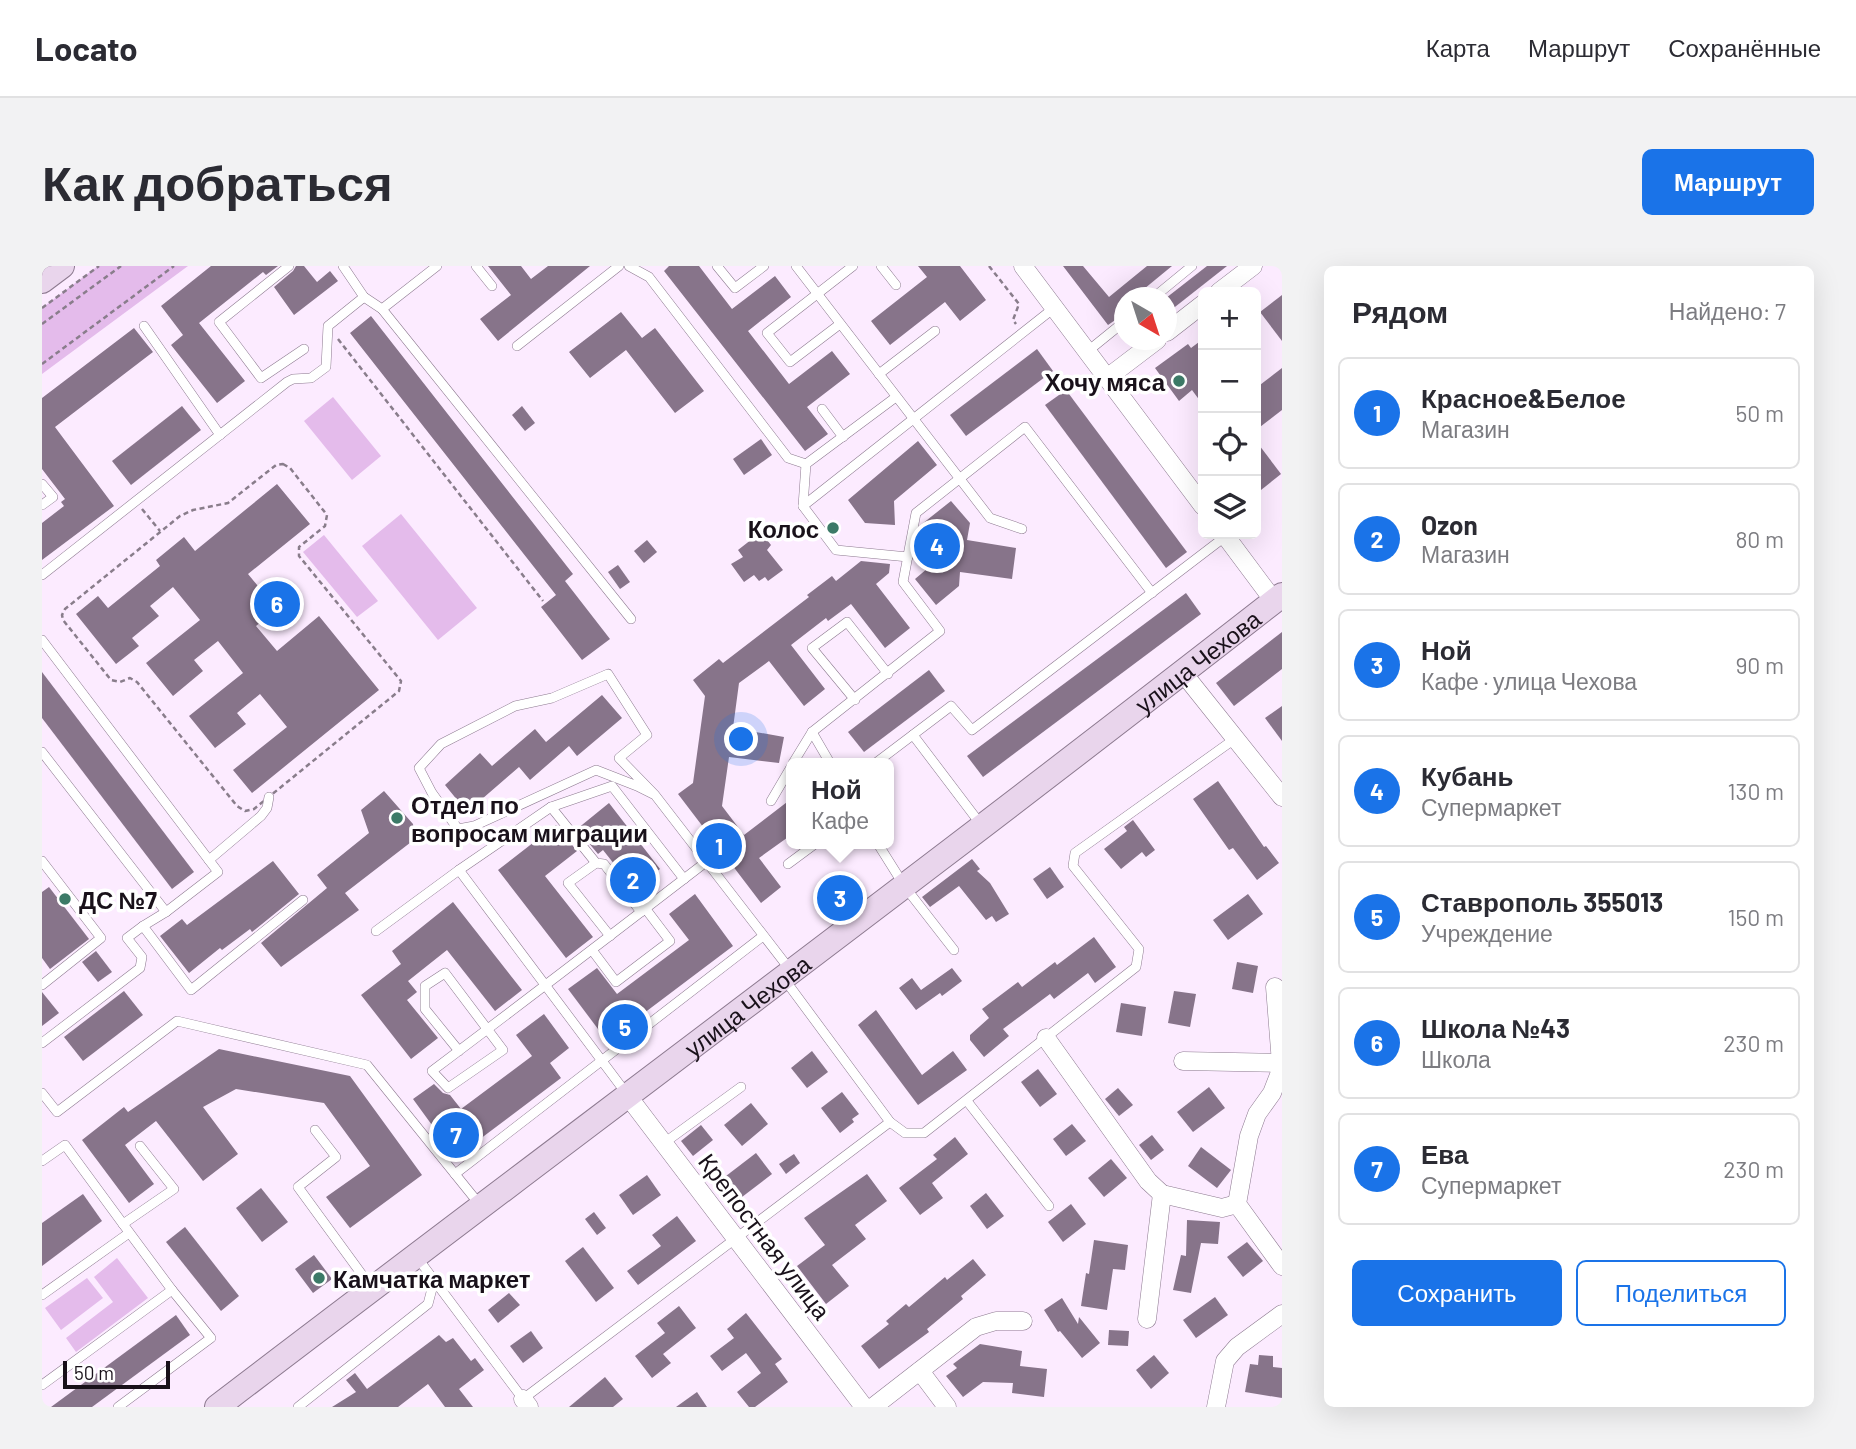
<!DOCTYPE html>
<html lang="ru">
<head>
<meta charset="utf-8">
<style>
  :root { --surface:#fff; --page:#f2f2f3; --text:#2b2b33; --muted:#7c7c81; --line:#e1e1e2; --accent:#1a73e8 }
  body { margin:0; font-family:Barlow,sans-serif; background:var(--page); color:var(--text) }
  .controls { position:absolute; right:21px; top:21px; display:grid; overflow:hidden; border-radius:10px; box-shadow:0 7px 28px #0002 }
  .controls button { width:63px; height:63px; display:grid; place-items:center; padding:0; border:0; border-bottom:2px solid var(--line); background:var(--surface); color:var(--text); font:35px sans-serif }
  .compass { position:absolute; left:1072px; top:21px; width:63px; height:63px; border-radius:50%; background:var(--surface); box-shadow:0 7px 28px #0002; rotate:141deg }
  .scale { position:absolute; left:21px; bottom:18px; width:107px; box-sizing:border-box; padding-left:7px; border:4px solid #19111a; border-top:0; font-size:19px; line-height:24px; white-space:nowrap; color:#19111a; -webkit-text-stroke:5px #fff; paint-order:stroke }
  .you { position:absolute; left:700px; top:474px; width:24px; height:24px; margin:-18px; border:5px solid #fff; border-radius:50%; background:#1a73e8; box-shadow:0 0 0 10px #1a73e833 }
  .badge { display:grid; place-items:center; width:46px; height:46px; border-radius:50%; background:var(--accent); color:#fff; font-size:23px; font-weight:700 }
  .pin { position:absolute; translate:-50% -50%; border:4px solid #fff; box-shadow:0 2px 7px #0006 }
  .popup { position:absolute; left:744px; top:492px; width:108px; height:91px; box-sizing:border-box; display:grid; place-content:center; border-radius:10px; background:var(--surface); filter:drop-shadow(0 2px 5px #0005); font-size:23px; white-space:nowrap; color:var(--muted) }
  .popup b { font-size:26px; color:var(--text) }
  .popup::after { content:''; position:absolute; left:50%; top:100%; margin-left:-14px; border:14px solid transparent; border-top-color:var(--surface) }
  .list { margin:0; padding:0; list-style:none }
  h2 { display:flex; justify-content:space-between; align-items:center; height:91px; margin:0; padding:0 28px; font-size:30px }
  h2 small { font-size:23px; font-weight:400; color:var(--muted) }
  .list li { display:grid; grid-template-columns:46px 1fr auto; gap:21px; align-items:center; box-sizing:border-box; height:112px; margin:0 14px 14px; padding:0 14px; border:2px solid var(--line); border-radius:10px }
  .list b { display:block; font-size:26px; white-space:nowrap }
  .list p { margin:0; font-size:23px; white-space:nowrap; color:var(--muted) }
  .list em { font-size:23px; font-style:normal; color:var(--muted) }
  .actions { display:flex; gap:14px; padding:21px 28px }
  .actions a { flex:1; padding:16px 0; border:2px solid var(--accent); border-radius:10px; text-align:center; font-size:24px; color:var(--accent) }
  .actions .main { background:var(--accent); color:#fff }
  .icon { flex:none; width:38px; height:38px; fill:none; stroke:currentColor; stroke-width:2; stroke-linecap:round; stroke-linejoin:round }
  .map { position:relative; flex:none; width:1240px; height:1141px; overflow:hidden; border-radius:10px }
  header { display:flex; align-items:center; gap:42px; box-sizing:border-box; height:98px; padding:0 35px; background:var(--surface); border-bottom:2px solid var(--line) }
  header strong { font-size:33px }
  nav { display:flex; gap:38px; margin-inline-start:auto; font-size:24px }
  .intro { display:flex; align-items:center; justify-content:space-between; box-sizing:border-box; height:168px; padding:0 42px }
  h1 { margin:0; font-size:49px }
  .button { padding:18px 32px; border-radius:10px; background:var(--accent); color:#fff; font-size:24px; font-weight:700 }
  main { display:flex; gap:42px; padding:0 42px }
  aside { flex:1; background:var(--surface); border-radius:10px; box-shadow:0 7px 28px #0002 }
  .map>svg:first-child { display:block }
  .green { fill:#e4bbeb }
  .building { fill:#87748a }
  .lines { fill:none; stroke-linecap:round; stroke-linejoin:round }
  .lane-casing { stroke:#8d7a90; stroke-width:10 }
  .street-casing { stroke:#8d7a90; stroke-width:19 }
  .secondary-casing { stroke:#8d7a90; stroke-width:26 }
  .path { stroke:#897d8b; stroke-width:2.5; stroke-dasharray:5 3.5; stroke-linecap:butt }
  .lane { stroke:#fff; stroke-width:9 }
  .street { stroke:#fff; stroke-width:18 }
  .secondary { stroke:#e9d5ec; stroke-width:24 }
  .poi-dot { fill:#3c7a67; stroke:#fff; stroke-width:2.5 }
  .labels { text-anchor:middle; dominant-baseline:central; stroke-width:7; stroke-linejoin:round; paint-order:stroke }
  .poi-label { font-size:24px; font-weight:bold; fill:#19111a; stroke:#fff; text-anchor:start }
  .street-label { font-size:24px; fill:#19111a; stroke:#fff }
</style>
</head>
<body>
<header>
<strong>Locato</strong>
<nav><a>Карта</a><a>Маршрут</a><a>Сохранённые</a></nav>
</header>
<div class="intro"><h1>Как добраться</h1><a class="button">Маршрут</a></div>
<main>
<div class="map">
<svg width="1240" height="1141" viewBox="0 0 1240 1141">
  <rect width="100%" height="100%" fill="#fcebff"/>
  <!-- green -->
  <g class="green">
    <polygon points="56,0 146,0 0,108 0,42"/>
    <polygon points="291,131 339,190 310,214 262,155"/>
    <polygon points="359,248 435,342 396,374 320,280"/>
    <polygon points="282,269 336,335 315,351 261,286"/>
    <polygon points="75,992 106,1032 34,1086 24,1072 71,1036 52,1011"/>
    <polygon points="45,1012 61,1032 19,1064 3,1042"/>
  </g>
  <!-- building -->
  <g class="building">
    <polygon points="169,0 236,0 224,9 221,6 157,57 203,115 175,137 129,79 141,69 119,40"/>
    <polygon points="254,0 262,0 275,16 288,5 296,15 252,49 232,21 251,5"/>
    <polygon points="446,0 479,0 489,13 506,0 548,0 456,75 438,53 469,29"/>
    <polygon points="627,0 657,0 690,43 733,10 749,31 706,65 747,118 790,85 808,108 765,141 786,168 763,185 622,5"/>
    <polygon points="876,0 918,0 944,34 918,55 903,36 848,79 829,55 885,11"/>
    <polygon points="1021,0 1041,0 1067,31 1105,0 1130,0 1091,32 1082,32 1082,48 1066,59"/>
    <polygon points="1165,0 1185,0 1124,48 1124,32"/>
    <polygon points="1240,29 1240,75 1218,46"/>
    <polygon points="579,46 600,72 613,62 662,125 633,147 584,84 548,112 527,86"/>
    <polygon points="329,50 531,308 523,315 568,373 540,394 499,341 514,329 308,67"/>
    <polygon points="92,62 111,86 13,161 72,240 0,294 0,257 22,240 19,236 23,233 0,203 0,132"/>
    <polygon points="1161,73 1161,139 1150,124 1137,135 1113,102 1146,78 1149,82"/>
    <polygon points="995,83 1011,105 924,170 908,149"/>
    <polygon points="1240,102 1240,144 1214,164 1214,122"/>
    <polygon points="1024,124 1145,286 1124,302 1003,139"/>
    <polygon points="140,140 159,164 89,219 70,195"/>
    <polygon points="480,140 493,157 483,165 470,149"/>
    <polygon points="719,173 730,189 702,209 691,193"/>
    <polygon points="876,175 895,199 852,235 853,259 823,257 806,234"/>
    <polygon points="1214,175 1239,208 1214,228"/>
    <polygon points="235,218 268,258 206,308 235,343 214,360 235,385 277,350 337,424 210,527 191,504 245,461 218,428 195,447 204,458 173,482 147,450 201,407 176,375 152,394 161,405 131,430 104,397 158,354 131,321 108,340 117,350 90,372 97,380 74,398 34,348 56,330 66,342 118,300 114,294 142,271 153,285"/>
    <polygon points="909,235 928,257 925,274 974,282 970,313 918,306 917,320 894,339 873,313 886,302 891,272 880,258"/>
    <polygon points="719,266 729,279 725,284 741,304 726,315 723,311 717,315 712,309 702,316 689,298 701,291 696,284"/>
    <polygon points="605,274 615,286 602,297 592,285"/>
    <polygon points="819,295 848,298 847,307 834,318 868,362 843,382 809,338 786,355 784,352 749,379 783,423 762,440 727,395 697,417 691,462 742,471 737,497 687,491 680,540 702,569 749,533 749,569 717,592 739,621 719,637 636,528 651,517 663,430 651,414 677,393 681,397 767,331 765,329 790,310 794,315"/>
    <polygon points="576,299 588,316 578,323 566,306"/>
    <polygon points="1144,327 1159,348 941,511 925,490"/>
    <polygon points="1240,366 1240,403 1192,440 1174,417"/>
    <polygon points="887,404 903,425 822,486 806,466"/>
    <polygon points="0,406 152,606 130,623 0,452"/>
    <polygon points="560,429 580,452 535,490 527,480 488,514 477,501 425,546 403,519 438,487 450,500 493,463 504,476"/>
    <polygon points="1240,440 1240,475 1223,452"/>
    <polygon points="1176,515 1222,581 1224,580 1237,597 1215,614 1191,582 1187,584 1151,533"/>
    <polygon points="342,525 371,558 373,573 303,627 317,644 239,701 219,677 285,622 275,609 327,567 319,544"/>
    <polygon points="567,537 618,603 592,623 561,584 556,588 535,563"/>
    <polygon points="1091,554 1113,584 1104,591 1100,586 1079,603 1062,583 1085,565 1082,561"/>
    <polygon points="514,559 535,585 503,610 551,671 524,692 456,604"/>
    <polygon points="930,593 938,603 935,605 948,617 967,648 954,656 950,650 944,654 917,620 888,641 880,631"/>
    <polygon points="231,595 257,628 210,666 208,663 180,684 178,682 147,707 118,670 140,653 145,659"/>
    <polygon points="1008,601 1022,621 1005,633 991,613"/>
    <polygon points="806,608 818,623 786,648 775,632"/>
    <polygon points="7,621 47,673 8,703 0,692 0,626"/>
    <polygon points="653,628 691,680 565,775 526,723 555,702 575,728 647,674 627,648"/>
    <polygon points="1206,628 1221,648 1186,674 1171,654"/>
    <polygon points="411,636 480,724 453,745 405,684 366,715 375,726 365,734 396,772 369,793 319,729 359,698 350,685"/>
    <polygon points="1052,671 1074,701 1053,717 1046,707 1012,733 1008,728 961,763 967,770 942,791 928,774 928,769 947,752 940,743 976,716 980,721 1013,696 1015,699"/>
    <polygon points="54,685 70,706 56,716 40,696"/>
    <polygon points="1195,696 1216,700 1211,727 1190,723"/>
    <polygon points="910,702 920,715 900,730 898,727 874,744 857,722 870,712 879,724"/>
    <polygon points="82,725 101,749 41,795 22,771"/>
    <polygon points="1132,725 1154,728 1148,761 1126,757"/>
    <polygon points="0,726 17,747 0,760"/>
    <polygon points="1079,737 1104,741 1100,770 1074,766"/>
    <polygon points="834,744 880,809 911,785 925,804 876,839 816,759"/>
    <polygon points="502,748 527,782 508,797 519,812 434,876 423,862 403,877 371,833 392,818 401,827 408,829 419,843 490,790 474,769"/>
    <polygon points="177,783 308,810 380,909 308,962 284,931 328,900 282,837 194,823 161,841 196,888 161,915 114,855 83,879 112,918 87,937 40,874 82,841 86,846"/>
    <polygon points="770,785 786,806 765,822 749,802"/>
    <polygon points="996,803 1015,828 998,841 979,816"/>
    <polygon points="1167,821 1183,842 1151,866 1135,846"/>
    <polygon points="1076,822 1091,839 1077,850 1063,833"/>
    <polygon points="800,826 817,848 810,853 812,856 798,867 779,842"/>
    <polygon points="709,837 726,858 700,880 682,859"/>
    <polygon points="1030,858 1044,875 1024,890 1011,873"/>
    <polygon points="659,859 671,874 651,890 639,875"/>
    <polygon points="1110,869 1122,884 1109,894 1097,879"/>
    <polygon points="913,871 926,888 890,917 901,932 878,949 857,922 895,893 891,889"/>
    <polygon points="1159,881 1189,904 1175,922 1146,900"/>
    <polygon points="714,887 730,908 700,931 684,910"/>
    <polygon points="752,888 758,897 744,908 737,898"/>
    <polygon points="1069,893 1085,912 1062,931 1046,912"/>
    <polygon points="825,908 845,935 813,959 824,973 790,999 807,1020 784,1038 755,1000 783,979 762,952"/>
    <polygon points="605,909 619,929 591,949 577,929"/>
    <polygon points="219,922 246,956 220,976 194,942"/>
    <polygon points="944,927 962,950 945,963 928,940"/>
    <polygon points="41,928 60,955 0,1000 0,957"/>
    <polygon points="1029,938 1044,958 1021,976 1006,956"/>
    <polygon points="552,946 564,962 555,969 543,953"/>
    <polygon points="635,950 654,975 596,1019 585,1005 619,980 610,969"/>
    <polygon points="1145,954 1178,956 1176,978 1159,977 1149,1027 1131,1024 1139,989 1144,990"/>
    <polygon points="143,961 197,1030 179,1045 124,976"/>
    <polygon points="1052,974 1086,979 1083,1004 1071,1003 1065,1044 1039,1040 1044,1007 1047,1008"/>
    <polygon points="1205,976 1221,995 1201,1011 1185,991"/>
    <polygon points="541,981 572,1022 554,1036 523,995"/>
    <polygon points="272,989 290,1013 271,1027 253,1003"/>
    <polygon points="931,993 944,1009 919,1030 921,1033 885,1063 887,1066 837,1103 819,1080 847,1058 844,1055 864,1038 867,1041 903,1011 905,1014"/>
    <polygon points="467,1027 478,1039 456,1057 446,1044"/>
    <polygon points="1173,1031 1186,1049 1154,1072 1141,1054"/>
    <polygon points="1020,1032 1036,1058 1037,1051 1058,1077 1040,1092 1018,1065 1016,1066 1002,1044"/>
    <polygon points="637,1040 654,1062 621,1088 629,1097 610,1112 593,1090 623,1067 615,1057"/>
    <polygon points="704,1047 740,1093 733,1098 746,1116 713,1141 707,1141 695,1126 719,1107 704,1087 680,1105 668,1090 692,1072 685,1063"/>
    <polygon points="134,1049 148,1069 50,1141 9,1141"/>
    <polygon points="1067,1064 1087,1065 1086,1080 1066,1079"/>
    <polygon points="489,1065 501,1082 481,1097 468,1080"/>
    <polygon points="397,1069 404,1076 411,1072 429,1095 433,1092 442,1104 417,1123 431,1141 403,1141 386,1118 356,1141 290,1141 314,1126 304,1114 313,1107 325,1123"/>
    <polygon points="938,1078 980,1085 978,1100 1005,1103 1002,1131 970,1127 971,1117 941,1116 921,1131 904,1110 915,1102 911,1098"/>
    <polygon points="1112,1089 1127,1107 1109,1123 1094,1104"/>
    <polygon points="1217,1089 1231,1090 1231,1101 1240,1102 1240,1132 1203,1126 1208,1098 1216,1099"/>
    <polygon points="563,1111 581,1133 571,1141 527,1141"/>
    <polygon points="655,1126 665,1141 634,1141"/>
  </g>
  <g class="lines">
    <!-- lane casing -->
    <g class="lane-casing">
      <g id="lane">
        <polyline points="247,0 177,56 219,112 262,83"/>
        <polyline points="301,0 322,31 340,43 395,0"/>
        <polyline points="434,0 450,20"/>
        <polyline points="587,0 607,11 746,192 764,198"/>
        <polyline points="675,0 693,22 722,0"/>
        <polyline points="754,0 948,252 980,263"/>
        <polyline points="839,0 854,19"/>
        <polyline points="1111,32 1150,0"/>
        <polyline points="340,43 589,353"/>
        <polyline points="798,58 748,96 725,67 811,0"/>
        <polyline points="102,60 178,169"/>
        <polyline points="475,80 577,0"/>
        <polyline points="1046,85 1083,55"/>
        <polyline points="837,108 893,65"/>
        <polyline points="780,143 801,171"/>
        <polyline points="0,218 11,231 0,239"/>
        <polyline points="761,240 764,198 854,131"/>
        <polyline points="866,291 794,284 761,240 1012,42"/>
        <polyline points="0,309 245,116 251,113 269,112 284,101 286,60 322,31"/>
        <polyline points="0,374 176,606 124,646 0,486"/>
        <polyline points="813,434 770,382 805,356 846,408"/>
        <polyline points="770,466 788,497"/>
        <polyline points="871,469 940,560"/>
        <polyline points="835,496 909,440 930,464 1184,270"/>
        <polyline points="751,497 770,466 898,365 861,316 874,247 983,161 1110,327"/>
        <polyline points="613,529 577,492 605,469 566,408 510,432 473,440 399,478 377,502 390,527 416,563 432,560 554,504 595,520 613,529 749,705"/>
        <polyline points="729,535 749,501"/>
        <polyline points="509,541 554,597 562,598 599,646"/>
        <polyline points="836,578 863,621 912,684"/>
        <polyline points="167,594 219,550 225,542 227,531"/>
        <polyline points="0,595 59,672 0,719"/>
        <polyline points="554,597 526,617 568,670"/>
        <polyline points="746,598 773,578"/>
        <polyline points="417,604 584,827"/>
        <polyline points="124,646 101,660 149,724 261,634"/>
        <polyline points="334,665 417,604 509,541 570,520 642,613"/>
        <polyline points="550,684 574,716 628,675 603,642"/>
        <polyline points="0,777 98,702 100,691 85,672 101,660"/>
        <path d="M417,785L383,743V720L403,707L461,784L406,822L390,805C482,736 573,666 664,596"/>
        <polyline points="0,827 15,846 135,755 325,799 438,939"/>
        <polyline points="925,835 1007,940"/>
        <polyline points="848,856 863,867 882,867 1094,701 1097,683 1031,600 1033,587 1194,472"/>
        <polyline points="273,864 294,891 256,921 329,1021"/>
        <polyline points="622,877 699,821"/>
        <polyline points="0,895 23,879 81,958"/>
        <polyline points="413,908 721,670"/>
        <polyline points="374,990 481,1133 848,856 743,714"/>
        <polyline points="0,1029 87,967"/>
        <polyline points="0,1119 130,1024 81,958 132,923 98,880"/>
        <polyline points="76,1141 169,1072 130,1024"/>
        <polyline points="256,1141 386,1038 392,1015"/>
      </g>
    </g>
    <!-- street casing -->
    <g class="street-casing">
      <g id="street">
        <polyline points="981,0 1161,240"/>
        <polyline points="1177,26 1211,0"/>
        <polyline points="1125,66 1161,38"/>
        <polyline points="1065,112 1115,74"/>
        <polyline points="1182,268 1232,335"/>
        <polyline points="1141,407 1240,531"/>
        <polyline points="1233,721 1239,797 1237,809 1230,827 1215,848 1207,870 1195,938 1240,1000"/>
        <polyline points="1004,772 1106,915 1120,928 1180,942 1195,938"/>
        <polyline points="1141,795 1240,797"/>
        <polyline points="585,829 822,1141"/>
        <polyline points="1105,1053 1120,928"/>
        <polyline points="878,1105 905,1141"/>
        <polyline points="481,1133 487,1141"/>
        <polyline points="831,1141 934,1061 954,1055 981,1055"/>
        <polyline points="1174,1141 1183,1095 1195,1081 1240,1048"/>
      </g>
    </g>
    <!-- secondary casing -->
    <g class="secondary-casing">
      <g id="secondary">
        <polyline points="0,15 20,0"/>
        <path id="s1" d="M175,1141C530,870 888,604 1240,329"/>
      </g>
    </g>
    <!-- path -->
    <g class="path">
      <polyline points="947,0 977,38 971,54 974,58"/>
      <polyline points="0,42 57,0"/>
      <polyline points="0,58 79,0"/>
      <polyline points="296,73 501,335"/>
      <polyline points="0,98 132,0"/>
      <polygon points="241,198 248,202 285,249 283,260 257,281 257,290 359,415 357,425 212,543 203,545 195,540 95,416 88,412 78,416 69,414 21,354 20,349 23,343 138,250 151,244 186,237 234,199"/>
      <polyline points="100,243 118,265"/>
    </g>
    <!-- lane -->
    <use href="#lane" class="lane"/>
    <!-- street -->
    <use href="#street" class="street"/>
    <!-- secondary -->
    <use href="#secondary" class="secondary"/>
  </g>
  <!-- markers -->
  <g class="poi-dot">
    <circle cx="1137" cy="115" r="7"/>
    <circle cx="791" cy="262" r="7"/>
    <circle cx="355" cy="552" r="7"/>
    <circle cx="23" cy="633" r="7"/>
    <circle cx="277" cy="1012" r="7"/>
  </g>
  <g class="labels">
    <!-- poi labels -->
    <g class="poi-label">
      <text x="1123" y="115" text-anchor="end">Хочу мяса</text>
      <text x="777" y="262" text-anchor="end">Колос</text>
      <text x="369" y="538">Отдел по<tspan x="369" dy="28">вопросам миграции</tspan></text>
      <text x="37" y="633">ДС №7</text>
      <text x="291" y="1012">Камчатка маркет</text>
    </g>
    <!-- street labels -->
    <g class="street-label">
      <text stroke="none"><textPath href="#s1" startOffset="1232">улица Чехова</textPath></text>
      <text stroke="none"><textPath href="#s1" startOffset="665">улица Чехова</textPath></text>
      <text transform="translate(723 970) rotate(53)">Крепостная улица</text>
    </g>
  </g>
</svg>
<div class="controls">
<button>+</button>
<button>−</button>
<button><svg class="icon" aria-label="locate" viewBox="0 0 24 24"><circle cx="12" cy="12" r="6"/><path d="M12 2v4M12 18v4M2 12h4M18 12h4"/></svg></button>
<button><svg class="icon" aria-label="layers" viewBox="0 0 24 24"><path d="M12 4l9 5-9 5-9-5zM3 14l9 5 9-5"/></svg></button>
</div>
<svg class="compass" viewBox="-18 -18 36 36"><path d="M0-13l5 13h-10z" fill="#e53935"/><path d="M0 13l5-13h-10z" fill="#7c7c81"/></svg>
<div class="scale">50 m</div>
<div class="you"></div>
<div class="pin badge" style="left:677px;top:580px">1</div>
<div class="pin badge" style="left:591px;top:614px">2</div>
<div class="pin badge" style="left:798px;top:632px">3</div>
<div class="popup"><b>Ной</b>Кафе</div>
<div class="pin badge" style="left:895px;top:280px">4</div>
<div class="pin badge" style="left:583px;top:761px">5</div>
<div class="pin badge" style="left:235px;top:338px">6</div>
<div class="pin badge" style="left:414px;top:869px">7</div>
</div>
<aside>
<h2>Рядом<small>Найдено: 7</small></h2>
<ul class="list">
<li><span class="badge">1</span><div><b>Красное&amp;Белое</b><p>Магазин</p></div><em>50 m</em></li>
<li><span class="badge">2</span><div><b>Ozon</b><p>Магазин</p></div><em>80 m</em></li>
<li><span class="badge">3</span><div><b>Ной</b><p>Кафе · улица Чехова</p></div><em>90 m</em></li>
<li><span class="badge">4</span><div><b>Кубань</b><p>Супермаркет</p></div><em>130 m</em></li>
<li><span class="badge">5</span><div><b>Ставрополь 355013</b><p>Учреждение</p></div><em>150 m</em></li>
<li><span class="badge">6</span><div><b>Школа №43</b><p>Школа</p></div><em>230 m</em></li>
<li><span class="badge">7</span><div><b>Ева</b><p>Супермаркет</p></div><em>230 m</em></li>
</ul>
<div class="actions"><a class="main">Сохранить</a><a>Поделиться</a></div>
</aside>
</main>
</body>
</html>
